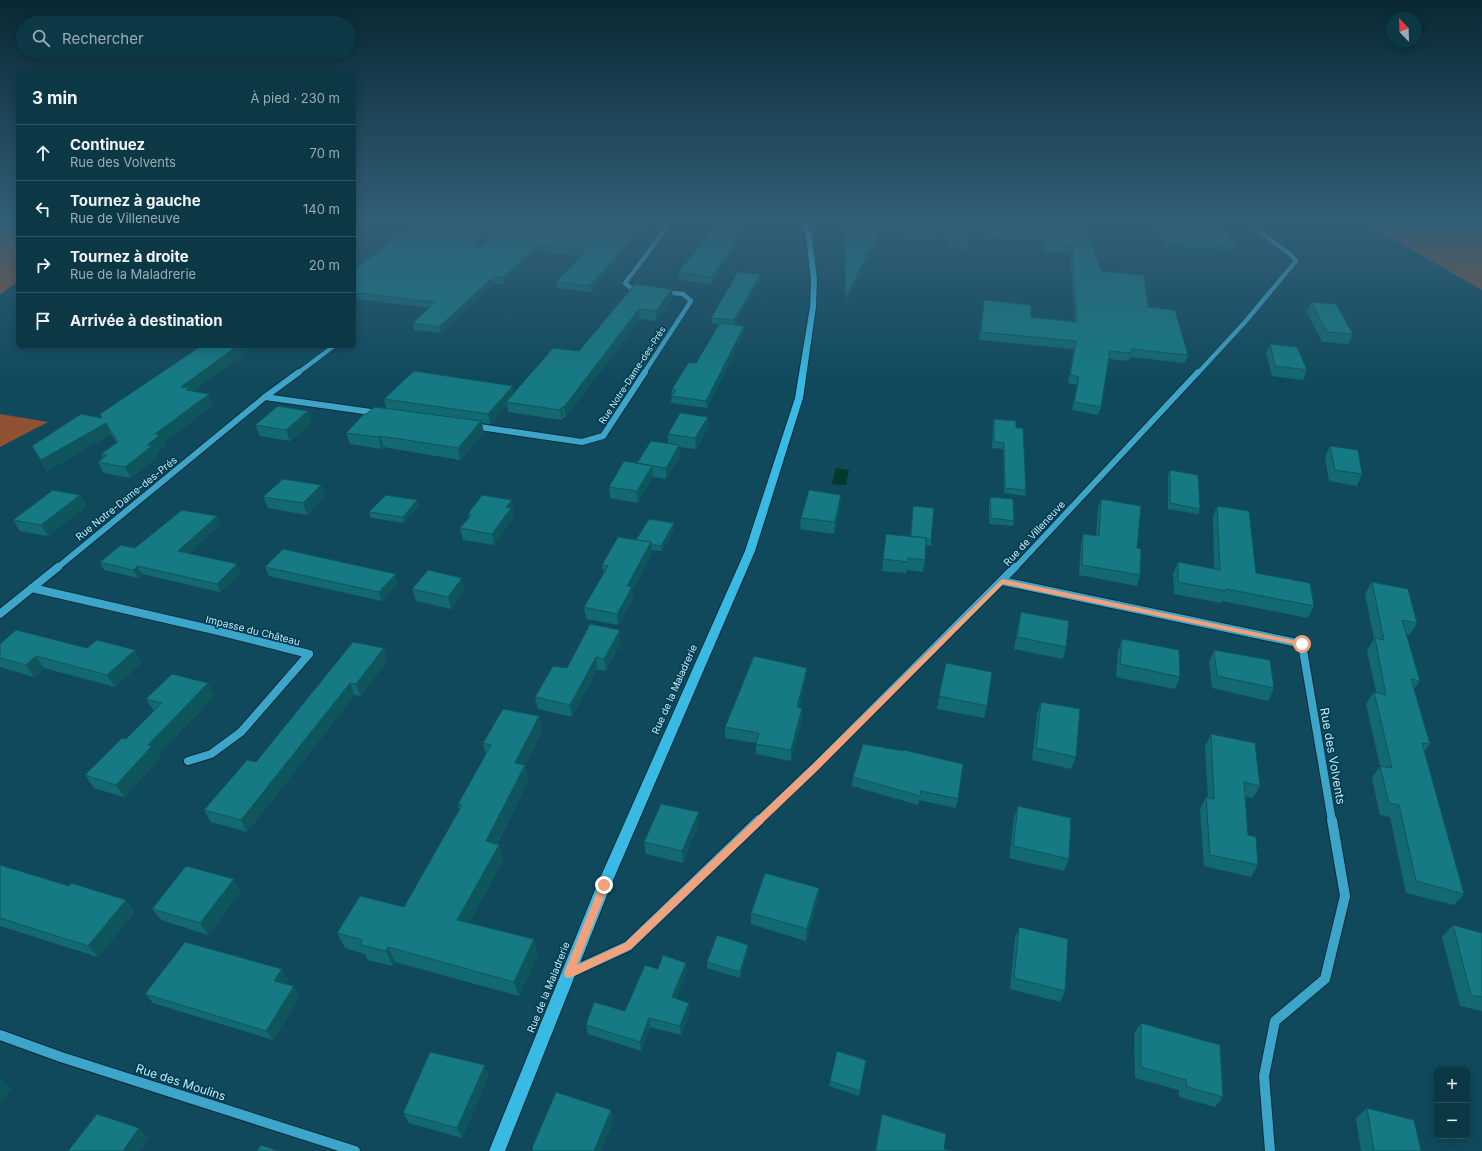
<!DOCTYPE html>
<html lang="fr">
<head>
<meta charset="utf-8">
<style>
  :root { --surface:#0c3745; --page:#153f4c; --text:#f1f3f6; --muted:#9aacb3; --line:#2c515e }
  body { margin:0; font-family:Inter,sans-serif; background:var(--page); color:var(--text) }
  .controls { position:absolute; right:12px; bottom:12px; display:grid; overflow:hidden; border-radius:6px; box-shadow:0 2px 10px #0003 }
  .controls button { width:36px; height:36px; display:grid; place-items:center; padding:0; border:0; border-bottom:1px solid var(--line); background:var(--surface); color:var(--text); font:20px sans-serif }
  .compass { position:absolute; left:1386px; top:12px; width:36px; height:36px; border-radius:50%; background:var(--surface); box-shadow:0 2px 10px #0003; rotate:337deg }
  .stop { position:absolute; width:12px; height:12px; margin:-9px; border:3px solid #f1a17c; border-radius:50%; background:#fff }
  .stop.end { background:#f1a17c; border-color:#fff; box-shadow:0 1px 4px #0008 }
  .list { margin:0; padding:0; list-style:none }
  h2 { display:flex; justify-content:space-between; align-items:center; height:52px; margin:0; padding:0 16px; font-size:17px }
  h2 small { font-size:13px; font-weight:400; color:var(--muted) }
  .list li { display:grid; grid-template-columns:26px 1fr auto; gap:12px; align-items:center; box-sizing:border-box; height:56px; padding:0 16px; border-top:1px solid var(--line) }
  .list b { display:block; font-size:15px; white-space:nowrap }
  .list p { margin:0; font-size:13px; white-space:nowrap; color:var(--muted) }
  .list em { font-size:13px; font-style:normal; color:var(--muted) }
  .icon { flex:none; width:22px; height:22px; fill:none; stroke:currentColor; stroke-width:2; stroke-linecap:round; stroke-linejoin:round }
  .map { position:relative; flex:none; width:1482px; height:1151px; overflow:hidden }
  .search { position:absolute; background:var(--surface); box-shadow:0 2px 10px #0003; left:16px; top:16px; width:340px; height:44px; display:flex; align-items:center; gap:10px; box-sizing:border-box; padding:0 14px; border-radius:22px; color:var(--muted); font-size:15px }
  .panel { position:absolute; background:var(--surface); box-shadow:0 2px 10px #0003; left:16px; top:72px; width:340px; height:276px; border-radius:6px }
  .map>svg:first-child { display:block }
  .green { fill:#905032 }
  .water { fill:#003a28 }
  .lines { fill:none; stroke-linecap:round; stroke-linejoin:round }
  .minor-far3-casing { stroke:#0c2d38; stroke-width:5.5 }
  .minor-far2-casing { stroke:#0c2d38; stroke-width:8 }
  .minor-far1-casing { stroke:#0c2d38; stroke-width:10 }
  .minor-casing { stroke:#0c2d38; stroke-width:12 }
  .major-casing { stroke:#0c2d38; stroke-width:2 }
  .minor-far3 { stroke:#3da5c9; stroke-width:4.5 }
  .minor-far2 { stroke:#3da5c9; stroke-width:6 }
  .minor-far1 { stroke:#3da5c9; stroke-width:8 }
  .minor { stroke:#3da5c9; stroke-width:10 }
  .major { fill:#38bae5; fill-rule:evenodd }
  .wall { fill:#126972 }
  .shaded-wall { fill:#0f555c }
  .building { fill:#157a84; stroke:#0f555c }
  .route { fill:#f1a17c }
  .labels { text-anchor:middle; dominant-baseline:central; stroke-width:3.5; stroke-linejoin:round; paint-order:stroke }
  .far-street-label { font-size:9px; fill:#c7ebfb; stroke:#003e51 }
  .street-label { font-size:10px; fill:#c7ebfb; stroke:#003e51 }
  .near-street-label { font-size:12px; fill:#c7ebfb; stroke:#003e51 }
</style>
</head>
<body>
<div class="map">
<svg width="1482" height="1151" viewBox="0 0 1482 1151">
  <rect width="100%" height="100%" fill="#10495c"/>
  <!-- green -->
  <g class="green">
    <polygon points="0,222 18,222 18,282 0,294"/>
    <polygon points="1363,222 1482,222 1482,290"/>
    <polygon points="0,414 48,422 0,447"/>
  </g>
  <!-- water -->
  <polygon class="water" points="836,468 849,470 846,485 832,484"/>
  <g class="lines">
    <!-- minor-far3 casing -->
    <g class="minor-far3-casing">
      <g id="minor-far3">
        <polyline points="640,290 632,289 625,283 671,222"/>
        <polyline points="298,373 334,346"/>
        <polyline points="644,373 691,301 683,294 664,292"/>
        <polyline points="1198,373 1245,322 1296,261 1291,255 1256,229"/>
      </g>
    </g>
    <!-- minor-far2 casing -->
    <g class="minor-far2-casing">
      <g id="minor-far2">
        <polyline points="265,397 378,413"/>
        <polyline points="473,426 582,442 603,436 645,372"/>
        <polyline points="57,568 265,397 299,372"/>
        <polyline points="1015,568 1198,372"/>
      </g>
    </g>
    <!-- minor-far1 casing -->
    <g class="minor-far1-casing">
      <g id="minor-far1">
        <polyline points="1002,581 1302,644 1332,821"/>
        <polyline points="32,588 214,630 309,654 241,732 211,754 188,761"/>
        <polyline points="0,614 58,567"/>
        <polyline points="758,821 815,767 1015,567"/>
      </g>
    </g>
    <!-- minor casing -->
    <g class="minor-casing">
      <g id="minor">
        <polyline points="569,973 628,946 759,820"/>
        <polyline points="0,1035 61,1057 355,1151"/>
        <polyline points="1270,1151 1264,1076 1275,1021 1325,979 1345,896 1332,820"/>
      </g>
    </g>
    <!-- major casing -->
    <g class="major-casing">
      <polygon id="major" points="801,222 807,222 812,236 817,280 816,307 803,398 755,551 611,885 505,1151 489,1151 597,885 745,551 795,398 810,307 811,280 806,236"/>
    </g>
    <!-- minor-far3 -->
    <use href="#minor-far3" class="minor-far3"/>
    <!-- minor-far2 -->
    <use href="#minor-far2" class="minor-far2"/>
    <!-- minor-far1 -->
    <use href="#minor-far1" class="minor-far1"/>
    <!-- minor -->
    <use href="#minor" class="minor"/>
    <!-- major -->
    <use href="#major" class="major"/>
  </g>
  <!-- wall -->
  <g class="wall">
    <polygon points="508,222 655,222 642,236 640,236 591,292 557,288 556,282 581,256 538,252 504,284 494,283 441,333 414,330 413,323 429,308 359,299 354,303 354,269 375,254 375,252 480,247"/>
    <polygon points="853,222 1082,222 1102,271 1148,307 1188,355 1185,363 1130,357 1129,361 1109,359 1101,407 1098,415 1072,410 1077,385 1068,383 1074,349 979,340 984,300 1031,317 1075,321 1070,253 1044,252 1039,240 968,238 969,242 968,249 947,248 944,237 881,235 845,304 844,235 845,228 854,229"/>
    <polygon points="1154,222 1218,222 1236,245 1234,249 1164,247"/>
    <polygon points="743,236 712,284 678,280 678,273"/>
    <polygon points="761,279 734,325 744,332 707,408 671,403 672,389 696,363 720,324 712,323 711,318"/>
    <polygon points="635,284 673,298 656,321 640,319 565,418 563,417 562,420 508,412 507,405 490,424 482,423 484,433 460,460 383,447 381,449 350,444 346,433 366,414 386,408 384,399 514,393 579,351"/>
    <polygon points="1311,302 1353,334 1348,344 1322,342 1307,312"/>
    <polygon points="1270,344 1307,370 1303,380 1272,376 1266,353"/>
    <polygon points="255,346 193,391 213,404 164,443 165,446 156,454 158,457 131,478 103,473 98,462 103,458 101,454 117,443 111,434 47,471 32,446 102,418 100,414"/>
    <polygon points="308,411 312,422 290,441 260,436 255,425"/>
    <polygon points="708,417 708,428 696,449 679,447 680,456 666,479 653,477 638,503 610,498 609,487 637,463 668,444 668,434"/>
    <polygon points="994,419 1026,490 1025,496 1004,493 1003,449 992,448 993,425"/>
    <polygon points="1330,446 1362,474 1357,486 1329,481 1325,457"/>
    <polygon points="1170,470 1200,509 1198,514 1168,509 1168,475"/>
    <polygon points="321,485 325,497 307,515 268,508 263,497"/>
    <polygon points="80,495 86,506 48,536 20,531 13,520"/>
    <polygon points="990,497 1014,521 1013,526 989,524 989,502"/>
    <polygon points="1101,499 1140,575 1137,586 1079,575 1081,544 1083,534 1096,536 1098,509"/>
    <polygon points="417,500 419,506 404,523 371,518 369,512"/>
    <polygon points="840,506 834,534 800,529 801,518"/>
    <polygon points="913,506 931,540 931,546 926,545 925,560 923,572 907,570 906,573 882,571 886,534 910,536"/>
    <polygon points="1217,506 1256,573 1314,606 1308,618 1222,601 1221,603 1174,594 1173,574 1178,562 1214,569 1213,517"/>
    <polygon points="514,511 512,514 513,519 494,545 463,540 460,528 469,518 468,514"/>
    <polygon points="217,516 220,524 188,554 241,573 220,592 142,574 138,578 104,570 100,562"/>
    <polygon points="674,523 674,529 662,551 651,550 652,553 632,591 633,598 618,625 586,619 584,607 604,573 602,565 636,540"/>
    <polygon points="265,567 398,583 382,601 269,576"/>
    <polygon points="1372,582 1417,623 1410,635 1406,634 1420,681 1414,689 1430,744 1424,752 1464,894 1454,905 1406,893 1390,817 1380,815 1372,778 1380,766 1366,704 1374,692 1376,692 1367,650 1374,639 1365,594"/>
    <polygon points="412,589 465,590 451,609 416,601"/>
    <polygon points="1021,612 1066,647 1063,659 1014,649 1018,624"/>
    <polygon points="1122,639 1180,677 1175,689 1116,677 1118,651"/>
    <polygon points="353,642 388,660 360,696 355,695 247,832 211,822 204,810 256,762"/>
    <polygon points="621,642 606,671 597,670 572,717 538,709 535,697 567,668"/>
    <polygon points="0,644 142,662 115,687 44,668 34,677 0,667"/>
    <polygon points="1214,650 1274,688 1268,701 1212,688 1209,662"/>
    <polygon points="946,663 987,706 984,718 937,709"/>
    <polygon points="806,678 799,707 802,708 802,718 791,761 756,754 756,743 725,738 725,727"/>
    <polygon points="215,695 158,755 160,758 124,797 94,788 85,775 126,739 154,711 146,699"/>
    <polygon points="1041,702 1076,757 1071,769 1032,760 1037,714"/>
    <polygon points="539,716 542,731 525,766 528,781 497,844 499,845 503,860 469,923 538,954 519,996 395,962 393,966 368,960 365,954 345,948 337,933 404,907 459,810 458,804 486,754 483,743"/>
    <polygon points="1211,734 1260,786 1253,798 1245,796 1248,835 1258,865 1251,877 1204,866 1200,809 1206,797 1208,798 1205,746"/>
    <polygon points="853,777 958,799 956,808 919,800 918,805 852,786"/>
    <polygon points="1018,806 1069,859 1064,871 1009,858 1014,818"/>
    <polygon points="699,824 683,863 646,854 644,842"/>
    <polygon points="0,865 69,886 126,900 135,911 98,957 0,926"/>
    <polygon points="819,888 818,900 806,941 751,924 751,913"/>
    <polygon points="241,891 208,935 161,920 152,909"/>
    <polygon points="1453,925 1482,933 1482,1011 1460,1006 1442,937"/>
    <polygon points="1019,927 1065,991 1060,1002 1010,989 1015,938"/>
    <polygon points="748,945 748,951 740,978 707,968 707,962"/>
    <polygon points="686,963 687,972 676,998 690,1012 681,1035 650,1027 641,1051 588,1034 586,1025 625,1011 658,969"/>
    <polygon points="288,979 285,984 294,986 300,996 273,1040 153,1003 145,994"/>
    <polygon points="1141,1023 1223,1097 1215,1107 1179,1097 1179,1090 1135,1078 1134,1034"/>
    <polygon points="866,1060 859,1096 829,1086 830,1081"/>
    <polygon points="489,1075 462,1138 409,1123 403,1113"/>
    <polygon points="1367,1108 1421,1151 1361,1151 1356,1118"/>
    <polygon points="882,1114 944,1149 953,1151 875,1151"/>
  </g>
  <!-- shaded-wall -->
  <g class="shaded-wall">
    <polygon points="497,222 504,222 476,247 475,250 474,244 475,241"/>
    <polygon points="649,222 655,222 642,236 641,230"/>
    <polygon points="881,228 881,235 845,304 846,297"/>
    <polygon points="743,229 743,236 712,284 712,277"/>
    <polygon points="640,230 640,236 591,292 590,286"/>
    <polygon points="537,245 538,252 504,284 503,278"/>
    <polygon points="761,274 761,279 734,326 734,320"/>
    <polygon points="493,277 494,283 441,333 439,327"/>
    <polygon points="672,289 673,298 656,321 656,311"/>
    <polygon points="357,293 359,299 354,303 354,295"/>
    <polygon points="639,309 640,319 565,418 564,407"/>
    <polygon points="744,326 744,332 707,408 706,401"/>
    <polygon points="237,346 255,346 191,393 181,387"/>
    <polygon points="513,386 515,396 506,402 507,405 490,424 488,414"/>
    <polygon points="209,394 213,404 164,443 165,446 156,454 158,457 131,478 125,467 147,445 155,434"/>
    <polygon points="562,407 563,417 562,420 560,410"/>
    <polygon points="308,411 312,422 290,441 286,430"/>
    <polygon points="708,417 708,428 696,449 695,438"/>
    <polygon points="481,421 484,433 460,460 458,448"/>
    <polygon points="106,423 111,434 47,471 41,460"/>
    <polygon points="380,436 383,447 381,449 378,437"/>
    <polygon points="679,445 680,456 666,479 666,468"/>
    <polygon points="652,466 653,477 638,503 637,491"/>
    <polygon points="321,485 325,497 307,515 303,503"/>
    <polygon points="80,495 86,506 48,536 41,525"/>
    <polygon points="841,495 840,506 834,534 835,522"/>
    <polygon points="417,500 419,506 404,523 403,517"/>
    <polygon points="512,500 514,511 512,514 513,519 494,545 492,534 506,507"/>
    <polygon points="217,516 220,524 182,560 178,551"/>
    <polygon points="674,523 674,529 662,551 661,546"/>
    <polygon points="651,542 652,553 632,591 633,598 618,625 617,614 627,586"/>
    <polygon points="237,564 241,573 220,592 217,584"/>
    <polygon points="137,566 142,574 138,578 133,570"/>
    <polygon points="396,574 398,583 382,601 379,592"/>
    <polygon points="462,578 465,590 451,609 448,597"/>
    <polygon points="620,630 621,642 606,671 604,659"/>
    <polygon points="384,648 388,660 360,696 356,684"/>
    <polygon points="135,650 142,662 115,687 107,675"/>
    <polygon points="36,656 44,668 34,677 26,665"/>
    <polygon points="596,657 597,670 572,717 570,705"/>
    <polygon points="807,668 806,678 796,717 797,707"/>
    <polygon points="208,683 215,695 158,755 160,758 124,797 116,785 148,745"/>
    <polygon points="350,683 355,695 247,832 241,820"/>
    <polygon points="802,708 802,718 791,761 791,750"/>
    <polygon points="539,716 542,731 525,766 528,781 490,856 486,841 515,763"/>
    <polygon points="699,812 699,824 683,863 682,851"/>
    <polygon points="499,845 503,860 463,935 457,920"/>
    <polygon points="234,879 241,891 208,935 200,923"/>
    <polygon points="819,888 818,900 806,941 807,929"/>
    <polygon points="126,900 135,911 98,957 88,946"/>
    <polygon points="534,939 538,954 519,996 514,982"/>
    <polygon points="748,945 748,951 740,978 740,972"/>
    <polygon points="388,947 395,962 393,966 386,951"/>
    <polygon points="686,963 687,972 673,1006 672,997"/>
    <polygon points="282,969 288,979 280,990 274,981"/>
    <polygon points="294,986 300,996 273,1040 266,1031"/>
    <polygon points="689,1003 690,1012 681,1035 680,1026"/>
    <polygon points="649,1018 650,1027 641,1051 640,1042"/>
    <polygon points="485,1065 489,1075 462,1138 457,1128"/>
    <polygon points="0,1079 12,1089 0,1104"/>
    <polygon points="611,1110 614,1121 601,1151 594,1151"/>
    <polygon points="139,1128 149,1138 140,1151 123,1151"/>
  </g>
  <!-- building -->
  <g class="building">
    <polygon points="417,222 497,222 475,241 474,244 475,247 480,247 508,222 649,222 641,230 640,230 590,286 556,282 587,251 537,245 503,278 493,277 439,327 413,323 435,302 357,293 354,295 354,269 378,252 375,252"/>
    <polygon points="854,222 1082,222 1102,271 1144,275 1148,307 1175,310 1188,355 1131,349 1131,353 1110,351 1101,407 1074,402 1079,377 1070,375 1076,341 981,332 984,300 1031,305 1031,317 1077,322 1072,246 1045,245 1041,233 967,231 969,242 948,241 945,230 881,228 846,297 845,228 855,229"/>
    <polygon points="1158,222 1218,222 1236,245 1166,242"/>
    <polygon points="715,226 743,229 712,277 678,273"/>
    <polygon points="738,272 761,274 734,320 711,318"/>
    <polygon points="635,284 672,289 656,311 639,309 564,407 562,407 560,410 506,402 553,348 579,351"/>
    <polygon points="1311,302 1336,304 1353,334 1327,332"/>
    <polygon points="720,323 744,326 706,401 671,396 676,390 672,389 689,362 696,363"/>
    <polygon points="1270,344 1297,347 1307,370 1275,366"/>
    <polygon points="201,346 237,346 181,387 189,388 186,390 209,394 155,434 160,435 147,445 152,446 125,467 98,462 107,455 101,454 118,442 106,423 41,460 32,446 81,414 102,418 100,414"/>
    <polygon points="414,371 513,386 488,414 384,399"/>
    <polygon points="278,406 308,411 286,430 255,425"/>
    <polygon points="375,407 481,421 458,448 380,436 378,437 346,433 364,414 366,414"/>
    <polygon points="680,413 708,417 695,438 668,434"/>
    <polygon points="994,419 1016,421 1016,428 1023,428 1026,490 1005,488 1004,443 994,442"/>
    <polygon points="651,441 679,445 666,468 637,463"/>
    <polygon points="1330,446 1358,450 1362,474 1335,470"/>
    <polygon points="624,461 652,466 637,491 609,487"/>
    <polygon points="1170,470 1198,475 1200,509 1170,503"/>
    <polygon points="283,479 321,485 303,503 263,497"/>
    <polygon points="53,490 80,495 41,525 13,520"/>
    <polygon points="809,490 841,495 835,522 801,518"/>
    <polygon points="386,495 417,500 403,517 369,512"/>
    <polygon points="482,495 512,500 506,507 511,508 492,534 460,528 471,515 468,514"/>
    <polygon points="990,497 1013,499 1014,521 991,518"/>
    <polygon points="1101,499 1141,506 1137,548 1141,549 1140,575 1082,565 1083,534 1099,536"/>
    <polygon points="913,506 934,508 931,540 926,539 926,538 911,536"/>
    <polygon points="1217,506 1249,511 1256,573 1310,583 1314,606 1226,589 1226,591 1178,582 1178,562 1220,570"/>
    <polygon points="182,510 217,516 178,551 237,564 217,584 137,566 133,570 100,562 121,545 135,548"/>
    <polygon points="649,519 674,523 661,546 651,544 651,542 636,540"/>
    <polygon points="886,534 926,538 925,560 908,558 908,562 883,559"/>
    <polygon points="618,537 651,542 627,586 632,587 617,614 584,607 608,566 602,565"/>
    <polygon points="283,549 396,574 379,592 265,567"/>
    <polygon points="428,570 462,578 448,597 412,589"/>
    <polygon points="1372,582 1408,589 1417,623 1402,620 1420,681 1411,679 1430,744 1422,743 1464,894 1416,881 1399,805 1389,803 1380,766 1392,768 1374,692 1386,695 1375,638 1384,640"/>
    <polygon points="1021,612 1069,621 1066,647 1017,637"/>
    <polygon points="590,624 620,630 604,659 596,657 570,705 535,697 553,666 567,668"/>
    <polygon points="16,630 87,648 97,640 135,650 107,675 36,656 26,665 0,658 0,644"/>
    <polygon points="1122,639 1179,650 1180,677 1120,664"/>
    <polygon points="353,642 384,648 356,684 350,683 241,820 204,810 247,760 256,762"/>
    <polygon points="1214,650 1270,660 1274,688 1217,676"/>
    <polygon points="754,656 807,668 797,707 802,708 791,750 756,744 759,733 725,727"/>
    <polygon points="946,663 992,672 987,706 939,696"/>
    <polygon points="172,674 208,683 148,745 152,746 116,785 85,775 122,738 126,739 162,703 146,699"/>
    <polygon points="1041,702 1080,709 1076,757 1036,748"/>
    <polygon points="503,709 539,716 515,763 525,765 486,841 499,845 457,920 534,939 514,982 388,947 386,951 360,945 363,940 337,933 360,896 404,907 462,805 458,804 491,745 483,743"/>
    <polygon points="1211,734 1255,743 1260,786 1244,782 1248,835 1256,837 1258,865 1210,855 1206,797 1214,799"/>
    <polygon points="863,744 903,751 904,750 963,764 958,799 921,791 920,796 853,777"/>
    <polygon points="661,804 699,812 682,851 644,842"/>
    <polygon points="1018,806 1071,818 1069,859 1013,846"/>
    <polygon points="0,865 69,886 71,883 126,900 88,946 0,918"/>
    <polygon points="186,866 234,879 200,923 152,909"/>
    <polygon points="765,873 819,888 807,929 751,913"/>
    <polygon points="1453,925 1482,933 1482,997 1471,995"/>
    <polygon points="1019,927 1068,939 1065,991 1014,978"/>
    <polygon points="717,935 748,945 740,972 707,962"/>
    <polygon points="185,942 282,969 274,981 294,986 266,1031 145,994"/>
    <polygon points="663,955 686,963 672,997 689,1003 680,1026 649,1018 640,1042 586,1025 594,1002 625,1011 645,965 658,969"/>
    <polygon points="1141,1023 1220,1045 1223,1097 1187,1087 1186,1080 1141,1067"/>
    <polygon points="837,1051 866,1060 860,1091 830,1081"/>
    <polygon points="430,1052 485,1065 457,1128 403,1113"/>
    <polygon points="556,1092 611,1110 594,1151 533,1151 532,1148"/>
    <polygon points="1367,1108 1414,1120 1421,1151 1374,1151"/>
    <polygon points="97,1114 139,1128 123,1151 68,1151"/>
    <polygon points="882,1114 946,1134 944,1149 953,1151 876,1151"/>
    <polygon points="261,1145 279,1151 257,1151"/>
  </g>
  <!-- sky -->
  <linearGradient id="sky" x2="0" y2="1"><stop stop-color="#092833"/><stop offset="0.58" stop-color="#315f78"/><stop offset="1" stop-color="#315f78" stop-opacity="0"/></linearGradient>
  <rect width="1482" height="383" fill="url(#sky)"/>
  <!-- route -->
  <polygon class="route" points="1002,579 1302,642 1305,644 1302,646 1003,584 818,770 631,949 572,977 569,978 565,977 564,973 601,882 608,882 609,885 577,965 625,943 812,765"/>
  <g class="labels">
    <!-- far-street labels -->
    <g class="far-street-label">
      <text transform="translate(632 375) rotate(-57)">Rue Notre-Dame-des-Prés</text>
    </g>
    <!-- street labels -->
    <g class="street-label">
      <text transform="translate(126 498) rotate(-39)">Rue Notre-Dame-des-Prés</text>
      <text transform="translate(1034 533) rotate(-47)">Rue de Villeneuve</text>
      <text transform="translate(253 630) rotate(14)">Impasse du Château</text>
      <text transform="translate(674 689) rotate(-66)">Rue de la Maladrerie</text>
      <text transform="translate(548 987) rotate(-68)">Rue de la Maladrerie</text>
    </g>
    <!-- near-street labels -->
    <g class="near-street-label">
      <text transform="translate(1333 756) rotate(80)">Rue des Volvents</text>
      <text transform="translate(181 1082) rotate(18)">Rue des Moulins</text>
    </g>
  </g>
</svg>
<div class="controls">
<button>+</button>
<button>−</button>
</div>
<svg class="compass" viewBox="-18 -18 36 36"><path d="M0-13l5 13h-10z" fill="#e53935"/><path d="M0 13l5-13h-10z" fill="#9aacb3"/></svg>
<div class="stop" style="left:1302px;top:644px"></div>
<div class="stop end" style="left:604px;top:885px"></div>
<div class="search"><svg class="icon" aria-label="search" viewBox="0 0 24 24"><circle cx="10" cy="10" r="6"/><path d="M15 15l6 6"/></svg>Rechercher</div>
<section class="panel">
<h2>3 min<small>À pied · 230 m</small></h2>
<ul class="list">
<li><svg class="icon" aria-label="ahead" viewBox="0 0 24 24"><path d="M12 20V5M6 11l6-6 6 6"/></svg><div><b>Continuez</b><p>Rue des Volvents</p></div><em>70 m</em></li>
<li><svg class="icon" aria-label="left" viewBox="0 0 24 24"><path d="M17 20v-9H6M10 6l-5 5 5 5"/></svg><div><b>Tournez à gauche</b><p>Rue de Villeneuve</p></div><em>140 m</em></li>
<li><svg class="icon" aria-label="right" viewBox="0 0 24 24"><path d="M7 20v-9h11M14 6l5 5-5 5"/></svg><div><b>Tournez à droite</b><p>Rue de la Maladrerie</p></div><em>20 m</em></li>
<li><svg class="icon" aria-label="arrive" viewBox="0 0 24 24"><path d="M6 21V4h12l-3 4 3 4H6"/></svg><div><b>Arrivée à destination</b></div></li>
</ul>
</section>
</div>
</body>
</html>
